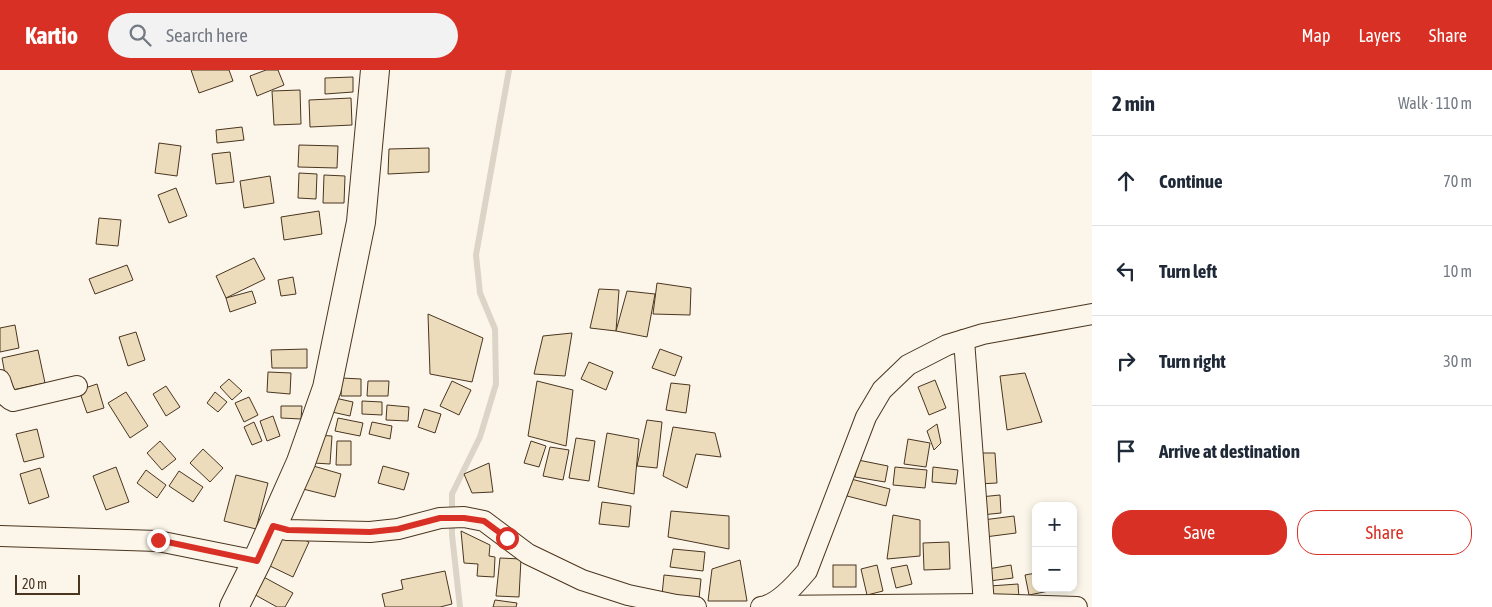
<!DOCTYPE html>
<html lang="en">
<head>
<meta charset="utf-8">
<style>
  :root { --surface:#fff; --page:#f2f2f3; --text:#1f2937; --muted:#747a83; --line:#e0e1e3; --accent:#d93025 }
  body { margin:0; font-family:"Asap Condensed",sans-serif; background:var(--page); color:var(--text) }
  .controls { position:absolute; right:15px; bottom:15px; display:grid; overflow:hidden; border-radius:10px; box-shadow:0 2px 8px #0003 }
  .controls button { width:45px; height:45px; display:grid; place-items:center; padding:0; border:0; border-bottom:1px solid var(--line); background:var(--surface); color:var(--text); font:25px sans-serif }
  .scale { position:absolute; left:15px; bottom:12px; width:65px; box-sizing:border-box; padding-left:5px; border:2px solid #4a3520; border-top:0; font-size:14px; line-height:18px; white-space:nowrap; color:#4a3520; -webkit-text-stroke:4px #fbf6e9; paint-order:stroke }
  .stop { position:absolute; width:15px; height:15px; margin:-11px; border:4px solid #d93025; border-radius:50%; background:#fff }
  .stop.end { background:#d93025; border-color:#fff; box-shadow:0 1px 5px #0008 }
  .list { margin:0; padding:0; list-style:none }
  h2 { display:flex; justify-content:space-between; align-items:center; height:65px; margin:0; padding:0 20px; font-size:21px }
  h2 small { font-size:16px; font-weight:400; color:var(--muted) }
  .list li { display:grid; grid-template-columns:32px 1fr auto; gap:15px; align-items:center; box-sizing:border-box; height:90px; padding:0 20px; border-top:1px solid var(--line) }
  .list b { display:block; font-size:19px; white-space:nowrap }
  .list em { font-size:16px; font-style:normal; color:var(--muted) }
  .actions { display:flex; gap:10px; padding:15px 20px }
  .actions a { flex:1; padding:11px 0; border:1px solid var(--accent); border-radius:20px; text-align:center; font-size:18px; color:var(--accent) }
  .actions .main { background:var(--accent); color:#fff }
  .icon { flex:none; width:28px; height:28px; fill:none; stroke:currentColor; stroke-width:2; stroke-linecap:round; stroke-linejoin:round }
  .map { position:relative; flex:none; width:1092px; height:537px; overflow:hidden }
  header { display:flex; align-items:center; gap:30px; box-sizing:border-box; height:70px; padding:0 25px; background:var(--accent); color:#fff }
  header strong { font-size:24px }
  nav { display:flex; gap:28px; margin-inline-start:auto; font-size:18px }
  .search { width:350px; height:45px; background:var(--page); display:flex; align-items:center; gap:12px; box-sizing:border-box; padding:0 18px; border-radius:28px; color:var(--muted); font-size:19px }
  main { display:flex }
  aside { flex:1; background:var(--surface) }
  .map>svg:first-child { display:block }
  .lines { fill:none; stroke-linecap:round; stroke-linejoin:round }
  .stream { stroke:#dcd4c6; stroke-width:6 }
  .building { fill:#ecdcbc; stroke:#4a3520 }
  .street-casing { stroke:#4a3520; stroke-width:22 }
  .secondary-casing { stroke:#4a3520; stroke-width:30 }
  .street { stroke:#fbf6e9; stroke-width:20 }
  .secondary { stroke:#fbf6e9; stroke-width:28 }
  .route { stroke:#d93025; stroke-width:6 }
</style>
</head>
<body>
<header>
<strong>Kartio</strong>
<div class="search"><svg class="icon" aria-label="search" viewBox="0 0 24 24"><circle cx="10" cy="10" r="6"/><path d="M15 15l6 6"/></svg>Search here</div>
<nav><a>Map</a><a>Layers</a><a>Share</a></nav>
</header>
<main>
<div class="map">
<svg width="1092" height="537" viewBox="0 0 1092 537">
  <rect width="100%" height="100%" fill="#fbf6e9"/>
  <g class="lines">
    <!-- stream -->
    <polyline class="stream" points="460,537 452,465 452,424 480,367 496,314 495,259 480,223 476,185 509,0"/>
  </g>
  <!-- building -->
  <g class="building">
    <polygon points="191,0 229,0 233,11 199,23"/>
    <polygon points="266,0 278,0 284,15 257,26 250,6"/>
    <polygon points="353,7 353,22 325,24 325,8"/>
    <polygon points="300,20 301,54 274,55 272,21"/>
    <polygon points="351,28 352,55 310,57 309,30"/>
    <polygon points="242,57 244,70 217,73 216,60"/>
    <polygon points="159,73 181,76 177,106 155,103"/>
    <polygon points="299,75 338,76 337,98 298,97"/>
    <polygon points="429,78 429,102 388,104 389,79"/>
    <polygon points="230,82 234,112 216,114 212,84"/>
    <polygon points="299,103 317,104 316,129 298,128"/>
    <polygon points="324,105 345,106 344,133 323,133"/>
    <polygon points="270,106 274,133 244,138 240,111"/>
    <polygon points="176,118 187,146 169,153 158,125"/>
    <polygon points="319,141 322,164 284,170 281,147"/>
    <polygon points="99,148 121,150 118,176 96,174"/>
    <polygon points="254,188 265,209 226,228 216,206"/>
    <polygon points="127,195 133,210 95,224 89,209"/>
    <polygon points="293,207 296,224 281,226 278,210"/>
    <polygon points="657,213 691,218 690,245 653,244"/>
    <polygon points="599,219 619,220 616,261 590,258"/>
    <polygon points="252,221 256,233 230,242 226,228"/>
    <polygon points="627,221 655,224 647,267 616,261"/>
    <polygon points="428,244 483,268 472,312 430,304"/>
    <polygon points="15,255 19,278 0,282 0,258"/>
    <polygon points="136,262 145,290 128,296 119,267"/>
    <polygon points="572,263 565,306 534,304 543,266"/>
    <polygon points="307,279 307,298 272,298 271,280"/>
    <polygon points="660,279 682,287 675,306 652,298"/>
    <polygon points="38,280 45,313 8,321 2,288"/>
    <polygon points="589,292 613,302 606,320 581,309"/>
    <polygon points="268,302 291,303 290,324 267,322"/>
    <polygon points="1025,303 1042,352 1007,360 1000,306"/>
    <polygon points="342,308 361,309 361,326 341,326"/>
    <polygon points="229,309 242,321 232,330 220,317"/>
    <polygon points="935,310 946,338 929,345 918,317"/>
    <polygon points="368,311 389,311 388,326 367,326"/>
    <polygon points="452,311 471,320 459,345 440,336"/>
    <polygon points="537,311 573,320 566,376 528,366"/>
    <polygon points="671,313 690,315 686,343 666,340"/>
    <polygon points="97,314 104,338 87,343 79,320"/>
    <polygon points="166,316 180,337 166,346 153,324"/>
    <polygon points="126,322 148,356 130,368 108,333"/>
    <polygon points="215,322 227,332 218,342 207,333"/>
    <polygon points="249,327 258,345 244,352 235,333"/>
    <polygon points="335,328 353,332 350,346 332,342"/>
    <polygon points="362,331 382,332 382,345 362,344"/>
    <polygon points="387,335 409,337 408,351 386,350"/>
    <polygon points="281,336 302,336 301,349 281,348"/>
    <polygon points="424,339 441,344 435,363 418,357"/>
    <polygon points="273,346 280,366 267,371 260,351"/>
    <polygon points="338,348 363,353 360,366 335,361"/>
    <polygon points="647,350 662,352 657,398 637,396"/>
    <polygon points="254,352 262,371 252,375 244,357"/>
    <polygon points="372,352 392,356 390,369 369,364"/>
    <polygon points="937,354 941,373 934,380 927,361"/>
    <polygon points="673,357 715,363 721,387 696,384 687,418 663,406"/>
    <polygon points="37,359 44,387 24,392 16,364"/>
    <polygon points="607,363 639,369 634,424 598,417"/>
    <polygon points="316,365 332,366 330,394 314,393"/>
    <polygon points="576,368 595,371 589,411 569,408"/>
    <polygon points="908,369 930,373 926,397 904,394"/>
    <polygon points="160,371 176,389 162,400 147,383"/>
    <polygon points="337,371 351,371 351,395 336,395"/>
    <polygon points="531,371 546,376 539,397 524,393"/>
    <polygon points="550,377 569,380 563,410 543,406"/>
    <polygon points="203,379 223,398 210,412 190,393"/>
    <polygon points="977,383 995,383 997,413 978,414"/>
    <polygon points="858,390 888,396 885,412 855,407"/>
    <polygon points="489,393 493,422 472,423 464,404"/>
    <polygon points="310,395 341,404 335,427 303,419"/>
    <polygon points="383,396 409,403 404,420 378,413"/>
    <polygon points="116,397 129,432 106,440 93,406"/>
    <polygon points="895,397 927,400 925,418 893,415"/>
    <polygon points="933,397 958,400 956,414 932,412"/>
    <polygon points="40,398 49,427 29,434 20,404"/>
    <polygon points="146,400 166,415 157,428 137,413"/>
    <polygon points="179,401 203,417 193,432 169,416"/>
    <polygon points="236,405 268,413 256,459 224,451"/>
    <polygon points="851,409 890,419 886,436 847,426"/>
    <polygon points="1000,425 1001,443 981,445 980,427"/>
    <polygon points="602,432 631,436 629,457 599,454"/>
    <polygon points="671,441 729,446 729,479 668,467"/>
    <polygon points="893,445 920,450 920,486 887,489"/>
    <polygon points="1014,446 1016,463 985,467 983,450"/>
    <polygon points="285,461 309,472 293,507 270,496"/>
    <polygon points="461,461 490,475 489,486 495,487 494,507 477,506 478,494 464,493"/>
    <polygon points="949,472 950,499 924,500 923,473"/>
    <polygon points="673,479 705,482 703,501 670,497"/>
    <polygon points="500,488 521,489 519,527 496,526"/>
    <polygon points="740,490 747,531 708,531 712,499"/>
    <rect x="833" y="495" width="23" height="22"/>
    <polygon points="877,495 883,521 867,525 861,499"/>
    <polygon points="907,495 912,514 896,518 891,498"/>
    <polygon points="1011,495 1013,508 989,511 988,499"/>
    <polygon points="445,501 452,534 440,537 385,537 382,524 403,519 401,510"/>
    <polygon points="1036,503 1036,518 1048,518 1049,521 1029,525 1025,505"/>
    <polygon points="260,505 293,523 285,537 277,537 250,522"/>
    <polygon points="664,505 701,509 699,529 662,525"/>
    <polygon points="1018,514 1019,528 991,530 990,516"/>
    <polygon points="495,530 517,533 516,537 493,537"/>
  </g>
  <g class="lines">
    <!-- street casing -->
    <g class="street-casing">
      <g id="street">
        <polyline points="964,270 984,534"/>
        <path d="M0,310C3,318 4,328 13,331L77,316"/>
        <polyline points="273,457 287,460 370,462 398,459 440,448 464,447 484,451 528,484 582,510 628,525 676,535 696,537"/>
        <polyline points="0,466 158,471 257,491"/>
        <polyline points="767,536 984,534 1077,537"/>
        <path d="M761,537C778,535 796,514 807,501L866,347L882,320L908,295L947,275L983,264L1092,244"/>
      </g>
    </g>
    <!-- secondary casing -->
    <g class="secondary-casing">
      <polyline id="secondary" points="234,537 257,491 301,392 327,318 361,152 375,0"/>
    </g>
    <!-- street -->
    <use href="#street" class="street"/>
    <!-- secondary -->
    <use href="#secondary" class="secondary"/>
  </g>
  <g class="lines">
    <!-- route -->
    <polyline class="route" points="158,470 257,491 273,456 288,460 370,462 398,459 440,448 464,448 484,451 507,468"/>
  </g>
</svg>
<div class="controls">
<button>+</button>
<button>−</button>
</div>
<div class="scale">20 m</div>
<div class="stop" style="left:507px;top:468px"></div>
<div class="stop end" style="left:158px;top:470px"></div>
</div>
<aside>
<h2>2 min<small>Walk · 110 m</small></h2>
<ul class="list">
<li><svg class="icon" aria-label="ahead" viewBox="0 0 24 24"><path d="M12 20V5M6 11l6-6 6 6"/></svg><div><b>Continue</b></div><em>70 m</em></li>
<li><svg class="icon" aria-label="left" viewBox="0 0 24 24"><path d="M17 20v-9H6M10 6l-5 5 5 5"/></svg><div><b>Turn left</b></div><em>10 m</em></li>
<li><svg class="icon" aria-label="right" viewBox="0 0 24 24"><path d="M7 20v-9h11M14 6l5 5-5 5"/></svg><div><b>Turn right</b></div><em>30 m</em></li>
<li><svg class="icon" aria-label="arrive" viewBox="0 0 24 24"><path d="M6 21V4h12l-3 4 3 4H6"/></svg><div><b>Arrive at destination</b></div></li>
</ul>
<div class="actions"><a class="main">Save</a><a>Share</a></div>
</aside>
</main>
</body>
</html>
